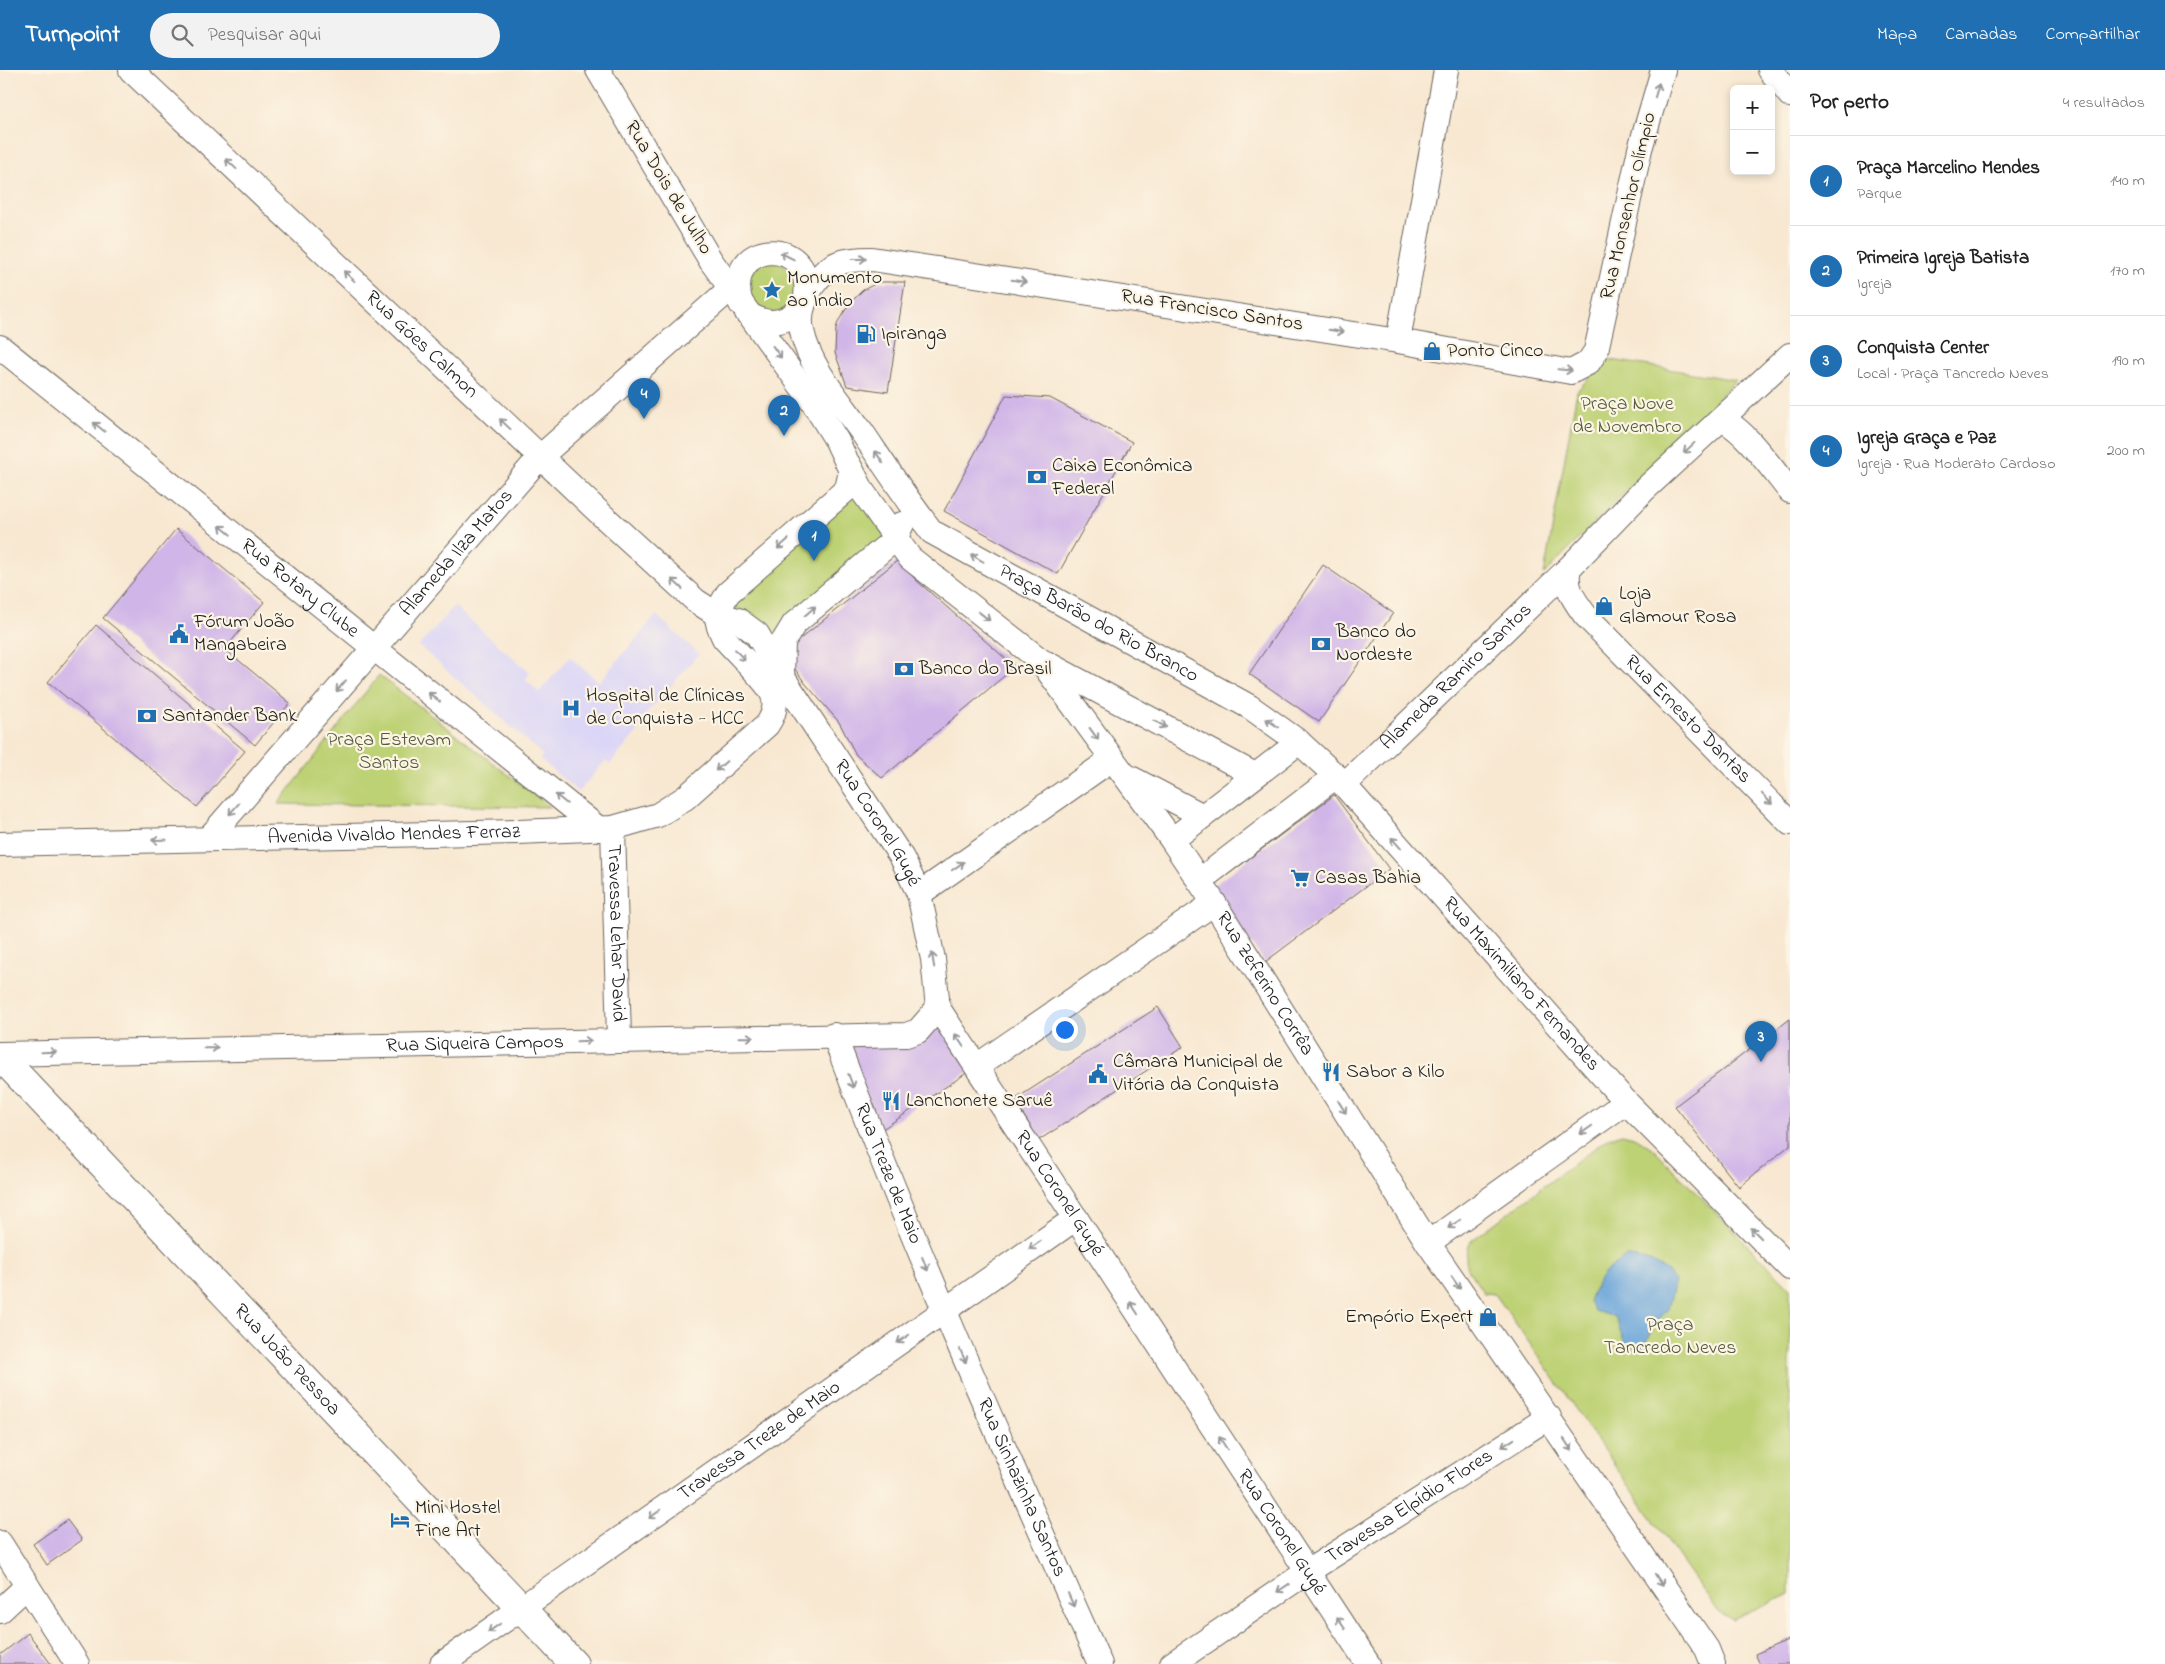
<!DOCTYPE html>
<html lang="pt">
<head>
<meta charset="utf-8">
<style>
  :root { --surface:#fff; --page:#f2f2f2; --text:#222; --muted:#767676; --line:#e0e0e0; --accent:#1f6fb2 }
  body { margin:0; font-family:"Indie Flower",sans-serif; background:var(--page); color:var(--text) }
  .controls { position:absolute; right:15px; top:15px; display:grid; overflow:hidden; border-radius:8px; box-shadow:0 2px 8px #0003 }
  .controls button { width:45px; height:45px; display:grid; place-items:center; padding:0; border:0; border-bottom:1px solid var(--line); background:var(--surface); color:var(--text); font:25px sans-serif }
  .you { position:absolute; left:1064px; top:959px; width:18px; height:18px; margin:-12px; border:4px solid #fff; border-radius:50%; background:#1a73e8; box-shadow:0 0 0 8px #1a73e833 }
  .badge { display:grid; place-items:center; width:32px; height:32px; border-radius:50%; background:var(--accent); color:#fff; font-size:16px; font-weight:700 }
  .pin { position:absolute; translate:-50% -41px; filter:drop-shadow(0 1px 2px #0008) }
  .pin::after { content:''; position:absolute; top:26px; width:18px; height:15px; background:inherit; clip-path:polygon(0 0,100% 0,50% 100%) }
  .list { margin:0; padding:0; list-style:none }
  h2 { display:flex; justify-content:space-between; align-items:center; height:65px; margin:0; padding:0 20px; font-size:21px }
  h2 small { font-size:16px; font-weight:400; color:var(--muted) }
  .list li { display:grid; grid-template-columns:32px 1fr auto; gap:15px; align-items:center; box-sizing:border-box; height:90px; padding:0 20px; border-top:1px solid var(--line) }
  .list b { display:block; font-size:19px; white-space:nowrap }
  .list p { margin:0; font-size:16px; white-space:nowrap; color:var(--muted) }
  .list em { font-size:16px; font-style:normal; color:var(--muted) }
  .icon { flex:none; width:28px; height:28px; fill:none; stroke:currentColor; stroke-width:2; stroke-linecap:round; stroke-linejoin:round }
  .map { position:relative; flex:none; width:1790px; height:1594px; overflow:hidden }
  header { display:flex; align-items:center; gap:30px; box-sizing:border-box; height:70px; padding:0 25px; background:var(--accent); color:#fff }
  header strong { font-size:24px }
  nav { display:flex; gap:28px; margin-inline-start:auto; font-size:18px }
  .search { width:350px; height:45px; background:var(--page); display:flex; align-items:center; gap:12px; box-sizing:border-box; padding:0 18px; border-radius:28px; color:var(--muted); font-size:19px }
  main { display:flex }
  aside { flex:1; background:var(--surface) }
  .map>svg:first-child { display:block }
  .built { fill:#dbd6f7 }
  .green { fill:#bdd174; stroke:#6c7648 }
  .water { fill:#6aa5da; stroke:#43607b }
  .building { fill:#d0b5e8 }
  .lines { fill:none; stroke-linecap:round; stroke-linejoin:round }
  .minor-casing { stroke:#69635c; stroke-width:26 }
  .major-casing { stroke:#69635c; stroke-width:30 }
  .minor { stroke:#fff; stroke-width:24 }
  .major { stroke:#fff; stroke-width:28 }
  .oneway { stroke:#999 }
  .labels { text-anchor:middle; dominant-baseline:central; stroke-width:4.5; stroke-linejoin:round; paint-order:stroke }
  .street-label { font-size:20px; fill:#1c1c1c; stroke:#fcf5e5 }
  .poi-label { font-size:20px; fill:#1c1c1c; stroke:#fcf5e5; text-anchor:start }
  .park-label { font-size:20px; fill:#545b3b; stroke:#fcf5e5 }
</style>
</head>
<body>
<header>
<strong>Turnpoint</strong>
<div class="search"><svg class="icon" aria-label="search" viewBox="0 0 24 24"><circle cx="10" cy="10" r="6"/><path d="M15 15l6 6"/></svg>Pesquisar aqui</div>
<nav><a>Mapa</a><a>Camadas</a><a>Compartilhar</a></nav>
</header>
<main>
<div class="map">
<svg width="1790" height="1594" viewBox="0 0 1790 1594">
  <rect width="100%" height="100%" fill="#fcf5e5"/>
  <filter id="ink" filterUnits="userSpaceOnUse"><feTurbulence type="fractalNoise" baseFrequency=".02" numOctaves="2"/><feDisplacementMap in="SourceGraphic" scale="10" xChannelSelector="R" yChannelSelector="G"/><feConvolveMatrix kernelMatrix="1 2 1 2 8 2 1 2 1" color-interpolation-filters="sRGB"/></filter>
  <filter id="wash" filterUnits="userSpaceOnUse"><feTurbulence type="fractalNoise" baseFrequency=".0096" numOctaves="4" result="noise"/><feDisplacementMap in="SourceGraphic" scale="20" xChannelSelector="R" yChannelSelector="G"/><feGaussianBlur stdDeviation="1.12" result="paint"/><feColorMatrix in="noise" values="0 0 0 0 0 0 0 0 0 0 0 0 0 0 0 0 0 1.4 0 .05"/><feComposite in="paint" operator="in"/></filter>
  <g filter="url(#wash)">
    <rect width="100%" height="100%" fill="#f8e8d2"/>
    <!-- built -->
    <polygon class="built" points="454,536 530,603 525,609 539,622 570,587 599,612 656,545 699,584 637,654 641,658 610,694 605,691 578,722 540,689 543,685 419,576"/>
    <!-- green -->
    <g class="green">
      <polygon points="774,182 806,226 764,251 737,211"/>
      <polygon points="1606,289 1736,310 1544,504 1577,321"/>
      <polygon points="853,417 886,469 779,578 725,531"/>
      <polygon points="379,605 550,737 278,734"/>
      <path d="M1622,1064L1634,1067L1652,1078L1790,1218V1523L1734,1550L1717,1541L1495,1224L1484,1223C1471,1203 1459,1195 1471,1171L1608,1068Z"/>
    </g>
    <!-- water -->
    <path class="water" d="M1626,1187C1646,1188 1663,1193 1675,1211L1668,1239L1655,1253L1644,1278C1620,1279 1623,1263 1615,1247L1594,1241L1589,1231C1596,1211 1607,1197 1626,1187Z"/>
    <g id="blocks">
      <!-- building -->
      <g class="building">
        <polygon points="879,212 905,212 888,322 847,316 835,283 836,258 839,250 850,233 863,220"/>
        <polygon points="1006,325 1050,328 1132,372 1058,504 944,441"/>
        <polygon points="176,459 264,532 225,579 290,633 255,675 103,548"/>
        <polygon points="898,490 916,510 1015,597 882,708 856,685 839,652 805,613 793,596 795,573"/>
        <polygon points="1323,495 1393,543 1319,652 1249,604"/>
        <polygon points="96,555 245,681 197,737 48,612"/>
        <polygon points="1334,725 1389,799 1265,892 1210,818"/>
        <polygon points="1158,937 1183,977 1039,1070 1014,1030"/>
        <polygon points="938,938 977,996 872,1066 834,965 906,965"/>
        <polygon points="1790,949 1790,1075 1739,1117 1675,1036"/>
        <polygon points="67,1450 82,1470 47,1495 33,1474"/>
        <polygon points="28,1563 51,1594 0,1594 0,1585"/>
        <polygon points="1790,1569 1790,1594 1760,1594 1755,1584"/>
      </g>
    </g>
  </g>
  <g filter="url(#ink)">
    <use href="#blocks" fill-opacity="0" stroke="#69635c" stroke-width="1"/>
    <g class="lines">
      <!-- minor casing -->
      <g class="minor-casing">
        <g id="minor">
          <path id="s1" d="M131,0L603,446L696,531L716,544L738,550L757,564L782,606"/>
          <path id="s2" d="M1663,0L1640,79L1596,281L1588,293L1571,302L1398,271L872,189C845,189 830,191 813,215C804,229 798,244 802,261C810,299 840,331 862,362C885,396 907,430 932,462L1250,637L1299,672L1336,706L1626,1032L1790,1198"/>
          <polyline points="1770,0 1790,25"/>
          <path d="M741,234C721,169 814,164 806,226"/>
          <path d="M747,243C767,257 788,254 803,235"/>
          <polyline points="1398,271 1446,0"/>
          <path id="s3" d="M0,277L599,759"/>
          <polyline points="1719,351 1790,285"/>
          <path id="s4" d="M849,395L863,422L910,488L1040,590L1172,770L1214,833L1428,1173L1707,1579L1713,1594"/>
          <path id="s5" d="M1790,421C1778,407 1737,348 1719,351L1644,420L1569,498C1564,517 1574,530 1585,545L1790,753"/>
          <path id="s6" d="M902,454L895,469L794,554L783,572L782,606L902,788L919,824L933,889L938,938L1368,1594"/>
          <polyline points="1046,593 1255,705"/>
          <polyline points="1129,707 1203,746"/>
          <path id="s7" d="M1344,715L1569,498"/>
          <path id="s8" d="M613,758L619,969"/>
          <path id="s9" d="M208,769L540,387L730,219"/>
          <polyline points="1172,770 1299,672"/>
          <path id="s10" d="M0,774L518,762L613,758L658,745L685,728L767,655C774,645 778,633 771,621C763,607 736,582 724,568L719,557L716,544L728,523L847,419L851,401L837,371L814,334L711,191L598,0"/>
          <polyline points="1199,811 1336,706"/>
          <polyline points="919,824 1112,689"/>
          <path id="s11" d="M834,965C914,1179 1007,1386 1100,1594"/>
          <path id="s12" d="M0,984L906,965L918,961L938,938"/>
          <polyline points="977,996 1214,833"/>
          <polyline points="1428,1173 1626,1032"/>
          <polyline points="0,1473 77,1594"/>
          <polyline points="0,1541 27,1516"/>
          <path id="s13" d="M442,1594L1076,1148"/>
          <path id="s14" d="M1172,1594L1307,1502L1549,1347"/>
        </g>
      </g>
      <!-- major casing -->
      <g class="major-casing">
        <g id="major">
          <path id="s15" d="M0,986L574,1594"/>
        </g>
      </g>
      <!-- minor -->
      <use href="#minor" class="minor"/>
      <!-- major -->
      <use href="#major" class="major"/>
    </g>
    <!-- one-way arrows -->
    <defs><path id="oneway-shaft" d="M-6 0H5M1.5-3L5.5 0L1.5 3" fill="none" stroke-width="1.6" stroke-linecap="round" stroke-linejoin="round" transform="scale(1.25)"/></defs>
    <g class="oneway">
      <use href="#oneway-shaft" transform="translate(1657 20) rotate(-74)"/>
      <use href="#oneway-shaft" transform="translate(231 94) rotate(-137)"/>
      <use href="#oneway-shaft" transform="translate(787 186) rotate(-154)"/>
      <use href="#oneway-shaft" transform="translate(859 189)"/>
      <use href="#oneway-shaft" transform="translate(349 206) rotate(-137)"/>
      <use href="#oneway-shaft" transform="translate(1019 211) rotate(9)"/>
      <use href="#oneway-shaft" transform="translate(1336 261) rotate(9)"/>
      <use href="#oneway-shaft" transform="translate(777 282) rotate(54)"/>
      <use href="#oneway-shaft" transform="translate(1565 300) rotate(5)"/>
      <use href="#oneway-shaft" transform="translate(505 354) rotate(-137)"/>
      <use href="#oneway-shaft" transform="translate(99 357) rotate(-141)"/>
      <use href="#oneway-shaft" transform="translate(1689 378) rotate(137)"/>
      <use href="#oneway-shaft" transform="translate(879 387) rotate(-124)"/>
      <use href="#oneway-shaft" transform="translate(225 460) rotate(-141)"/>
      <use href="#oneway-shaft" transform="translate(783 474) rotate(139)"/>
      <use href="#oneway-shaft" transform="translate(977 488) rotate(-150)"/>
      <use href="#oneway-shaft" transform="translate(677 514) rotate(-138)"/>
      <use href="#oneway-shaft" transform="translate(810 541) rotate(-41)"/>
      <use href="#oneway-shaft" transform="translate(984 546) rotate(38)"/>
      <use href="#oneway-shaft" transform="translate(740 585) rotate(49)"/>
      <use href="#oneway-shaft" transform="translate(341 616) rotate(131)"/>
      <use href="#oneway-shaft" transform="translate(434 627) rotate(-142)"/>
      <use href="#oneway-shaft" transform="translate(1272 653) rotate(-145)"/>
      <use href="#oneway-shaft" transform="translate(1160 654) rotate(28)"/>
      <use href="#oneway-shaft" transform="translate(1094 664) rotate(54)"/>
      <use href="#oneway-shaft" transform="translate(721 696) rotate(139)"/>
      <use href="#oneway-shaft" transform="translate(561 729) rotate(-141)"/>
      <use href="#oneway-shaft" transform="translate(1767 729) rotate(46)"/>
      <use href="#oneway-shaft" transform="translate(234 739) rotate(131)"/>
      <use href="#oneway-shaft" transform="translate(159 770) rotate(179)"/>
      <use href="#oneway-shaft" transform="translate(1396 773) rotate(-132)"/>
      <use href="#oneway-shaft" transform="translate(958 796) rotate(-35)"/>
      <use href="#oneway-shaft" transform="translate(933 890) rotate(-99)"/>
      <use href="#oneway-shaft" transform="translate(746 967) rotate(-1)"/>
      <use href="#oneway-shaft" transform="translate(959 970) rotate(-124)"/>
      <use href="#oneway-shaft" transform="translate(584 971) rotate(-2)"/>
      <use href="#oneway-shaft" transform="translate(211 978) rotate(-1)"/>
      <use href="#oneway-shaft" transform="translate(49 982) rotate(-2)"/>
      <use href="#oneway-shaft" transform="translate(851 1011) rotate(69)"/>
      <use href="#oneway-shaft" transform="translate(1342 1037) rotate(58)"/>
      <use href="#oneway-shaft" transform="translate(1586 1060) rotate(145)"/>
      <use href="#oneway-shaft" transform="translate(1454 1154) rotate(145)"/>
      <use href="#oneway-shaft" transform="translate(1756 1163) rotate(-135)"/>
      <use href="#oneway-shaft" transform="translate(1035 1175) rotate(145)"/>
      <use href="#oneway-shaft" transform="translate(925 1194) rotate(68)"/>
      <use href="#oneway-shaft" transform="translate(1456 1213) rotate(55)"/>
      <use href="#oneway-shaft" transform="translate(1134 1238) rotate(-123)"/>
      <use href="#oneway-shaft" transform="translate(903 1269) rotate(145)"/>
      <use href="#oneway-shaft" transform="translate(963 1286) rotate(66)"/>
      <use href="#oneway-shaft" transform="translate(1223 1373) rotate(-123)"/>
      <use href="#oneway-shaft" transform="translate(1508 1373) rotate(147)"/>
      <use href="#oneway-shaft" transform="translate(1568 1375) rotate(56)"/>
      <use href="#oneway-shaft" transform="translate(655 1444) rotate(145)"/>
      <use href="#oneway-shaft" transform="translate(1659 1510) rotate(56)"/>
      <use href="#oneway-shaft" transform="translate(1283 1518) rotate(146)"/>
      <use href="#oneway-shaft" transform="translate(1071 1530) rotate(66)"/>
      <use href="#oneway-shaft" transform="translate(1341 1553) rotate(-123)"/>
      <use href="#oneway-shaft" transform="translate(494 1558) rotate(145)"/>
    </g>
  </g>
  <!-- icons -->
  <defs>
    <g id="sight-bare" transform="scale(1.5)"><path d="M0-6L1.8-2.2L6-1.7L2.9 1.2L3.7 5.4L0 3.3L-3.7 5.4L-2.9 1.2L-6-1.7L-1.8-2.2Z" fill="#1f6fb2" stroke="#fcf5e5" stroke-width="2.5" paint-order="stroke"/></g>
    <g id="fuel-bare" transform="scale(1.5)"><path d="M-5.5-6h7V0h2V4h1.3V-2.5L3-4.5l.8-.8L6-3V5H2.5V1h-1V6h-7ZM-4.2-4.7v3.2H.2V-4.7Z" fill="#1f6fb2" stroke="#fcf5e5" stroke-width="2.5" paint-order="stroke"/></g>
    <g id="shop-bare" transform="scale(1.5)"><path d="M-5-2.5h2.3a2.7 3.5 0 0 1 5.4 0H5L5.5 6h-11ZM-1.5-2.5h3a1.5 2.3 0 0 0-3 0Z" fill="#1f6fb2" stroke="#fcf5e5" stroke-width="2.5" paint-order="stroke"/></g>
    <g id="bank-bare" transform="scale(1.5)"><path d="M-6-4H6V4H-6ZM0-2.3a2.3 2.3 0 1 0 0 4.6a2.3 2.3 0 1 0 0-4.6Z" fill="#1f6fb2" stroke="#fcf5e5" stroke-width="2.5" paint-order="stroke"/></g>
    <g id="civic-bare" transform="scale(1.5)"><path d="M-.6-6.5H3V-4.5H.6V-3L4-1V1h2V6H-6V1h2V-1L-.6-3ZM-1.2 2.5V6h2.4V2.5Z" fill="#1f6fb2" stroke="#fcf5e5" stroke-width="2.5" paint-order="stroke"/></g>
    <g id="hospital-bare" transform="scale(1.5)"><path d="M-5-5h3v3.5h4V-5h3V5h-3V1.5h-4V5h-3Z" fill="#1f6fb2" stroke="#fcf5e5" stroke-width="2.5" paint-order="stroke"/></g>
    <g id="supermarket-bare" transform="scale(1.5)"><path d="M-6-5.5h2.5l.6 2H6L4.5 2H-2.5L-4.4-4H-6ZM-1.5 3.2a1.3 1.3 0 1 0 .1 0ZM3 3.2a1.3 1.3 0 1 0 .1 0Z" fill="#1f6fb2" stroke="#fcf5e5" stroke-width="2.5" paint-order="stroke"/></g>
    <g id="restaurant-bare" transform="scale(1.5)"><path d="M-5-6h1v4h1v-4h1v4h1v-4h1v5L-1.5 .5V6h-2V.5L-5-1ZM5-6V6H3V1.5H1.5Q1.5-4 5-6Z" fill="#1f6fb2" stroke="#fcf5e5" stroke-width="2.5" paint-order="stroke"/></g>
    <g id="hotel-bare" transform="scale(1.5)"><path d="M-6-4.5h1.5V1H6V5H4.5V3h-9V5H-6ZM-4 0a1.8 1.8 0 1 1 3.6 0ZM.5 0V-2.5h3Q6-2.5 6 0Z" fill="#1f6fb2" stroke="#fcf5e5" stroke-width="2.5" paint-order="stroke"/></g>
  </defs>
  <g fill-rule="evenodd">
    <use href="#sight-bare" x="772" y="220"/>
    <use href="#fuel-bare" x="866" y="264"/>
    <use href="#shop-bare" x="1432" y="281"/>
    <use href="#bank-bare" x="1037" y="407"/>
    <use href="#shop-bare" x="1604" y="536"/>
    <use href="#civic-bare" x="179" y="564"/>
    <use href="#bank-bare" x="1321" y="574"/>
    <use href="#bank-bare" x="904" y="599"/>
    <use href="#hospital-bare" x="571" y="638"/>
    <use href="#bank-bare" x="147" y="646"/>
    <use href="#supermarket-bare" x="1300" y="808"/>
    <use href="#restaurant-bare" x="1331" y="1002"/>
    <use href="#civic-bare" x="1098" y="1004"/>
    <use href="#restaurant-bare" x="891" y="1031"/>
    <use href="#shop-bare" x="1488" y="1247"/>
    <use href="#hotel-bare" x="400" y="1450"/>
  </g>
  <g class="labels">
    <!-- street labels -->
    <g class="street-label">
      <text transform="translate(668 118) rotate(59)">Rua Dois de Julho</text>
      <text transform="translate(1629 136) rotate(-77)">Rua Monsenhor Olímpio</text>
      <text transform="translate(1212 241) rotate(9)">Rua Francisco Santos</text>
      <text stroke="none"><textPath href="#s1" startOffset="400">Rua Góes Calmon</textPath></text>
      <text stroke="none"><textPath href="#s9" startOffset="379">Alameda Ilza Matos</textPath></text>
      <text stroke="none"><textPath href="#s3" startOffset="385">Rua Rotary Clube</textPath></text>
      <text stroke="none"><textPath href="#s2" startOffset="1578">Praça Barão do Rio Branco</textPath></text>
      <text stroke="none"><textPath href="#s7" startOffset="156">Alameda Ramiro Santos</textPath></text>
      <text stroke="none"><textPath href="#s5" startOffset="510">Rua Ernesto Dantas</textPath></text>
      <text stroke="none"><textPath href="#s6" startOffset="379">Rua Coronel Gugé</textPath></text>
      <text stroke="none"><textPath href="#s10" startOffset="394">Avenida Vivaldo Mendes Ferraz</textPath></text>
      <text stroke="none"><textPath href="#s8" startOffset="105">Travessa Lehar David</textPath></text>
      <text stroke="none"><textPath href="#s4" startOffset="671">Rua Zeferino Corrêa</textPath></text>
      <text stroke="none"><textPath href="#s2" startOffset="2140">Rua Maximiliano Fernandes</textPath></text>
      <text stroke="none"><textPath href="#s12" startOffset="475">Rua Siqueira Campos</textPath></text>
      <text stroke="none"><textPath href="#s11" startOffset="149">Rua Treze de Maio</textPath></text>
      <text stroke="none"><textPath href="#s6" startOffset="799">Rua Coronel Gugé</textPath></text>
      <text stroke="none"><textPath href="#s15" startOffset="418">Rua João Pessoa</textPath></text>
      <text stroke="none"><textPath href="#s13" startOffset="388">Travessa Treze de Maio</textPath></text>
      <text stroke="none"><textPath href="#s11" startOffset="490">Rua Sinhazinha Santos</textPath></text>
      <text stroke="none"><textPath href="#s14" startOffset="285">Travessa Elpídio Flores</textPath></text>
      <text stroke="none"><textPath href="#s6" startOffset="1204">Rua Coronel Gugé</textPath></text>
    </g>
    <!-- poi labels -->
    <g class="poi-label">
      <text x="787" y="208">Monumento<tspan x="787" dy="23">ao Índio</tspan></text>
      <text x="881" y="264">Ipiranga</text>
      <text x="1447" y="281">Ponto Cinco</text>
      <text x="1052" y="396">Caixa Econômica<tspan x="1052" dy="23">Federal</tspan></text>
      <text x="1619" y="524">Loja<tspan x="1619" dy="23">Glamour Rosa</tspan></text>
      <text x="194" y="552">Fórum João<tspan x="194" dy="23">Mangabeira</tspan></text>
      <text x="1336" y="562">Banco do<tspan x="1336" dy="23">Nordeste</tspan></text>
      <text x="919" y="599">Banco do Brasil</text>
      <text x="586" y="626">Hospital de Clínicas<tspan x="586" dy="23">de Conquista - HCC</tspan></text>
      <text x="162" y="646">Santander Bank</text>
      <text x="1315" y="808">Casas Bahia</text>
      <text x="1113" y="992">Câmara Municipal de<tspan x="1113" dy="23">Vitória da Conquista</tspan></text>
      <text x="1346" y="1002">Sabor a Kilo</text>
      <text x="906" y="1031">Lanchonete Saruê</text>
      <text x="1473" y="1247" text-anchor="end">Empório Expert</text>
      <text x="415" y="1438">Mini Hostel<tspan x="415" dy="23">Fine Art</tspan></text>
    </g>
    <!-- park labels -->
    <g class="park-label">
      <text x="1627" y="334">Praça Nove<tspan x="1627" dy="23">de Novembro</tspan></text>
      <text x="389" y="670">Praça Estevam<tspan x="389" dy="23">Santos</tspan></text>
      <text x="1670" y="1255">Praça<tspan x="1670" dy="23">Tancredo Neves</tspan></text>
    </g>
  </g>
</svg>
<div class="controls">
<button>+</button>
<button>−</button>
</div>
<div class="you"></div>
<div class="pin badge" style="left:814px;top:491px">1</div>
<div class="pin badge" style="left:784px;top:366px">2</div>
<div class="pin badge" style="left:1761px;top:992px">3</div>
<div class="pin badge" style="left:644px;top:349px">4</div>
</div>
<aside>
<h2>Por perto<small>4 resultados</small></h2>
<ul class="list">
<li><span class="badge">1</span><div><b>Praça Marcelino Mendes</b><p>Parque</p></div><em>140 m</em></li>
<li><span class="badge">2</span><div><b>Primeira Igreja Batista</b><p>Igreja</p></div><em>170 m</em></li>
<li><span class="badge">3</span><div><b>Conquista Center</b><p>Local · Praça Tancredo Neves</p></div><em>190 m</em></li>
<li><span class="badge">4</span><div><b>Igreja Graça e Paz</b><p>Igreja · Rua Moderato Cardoso</p></div><em>200 m</em></li>
</ul>
</aside>
</main>
</body>
</html>
